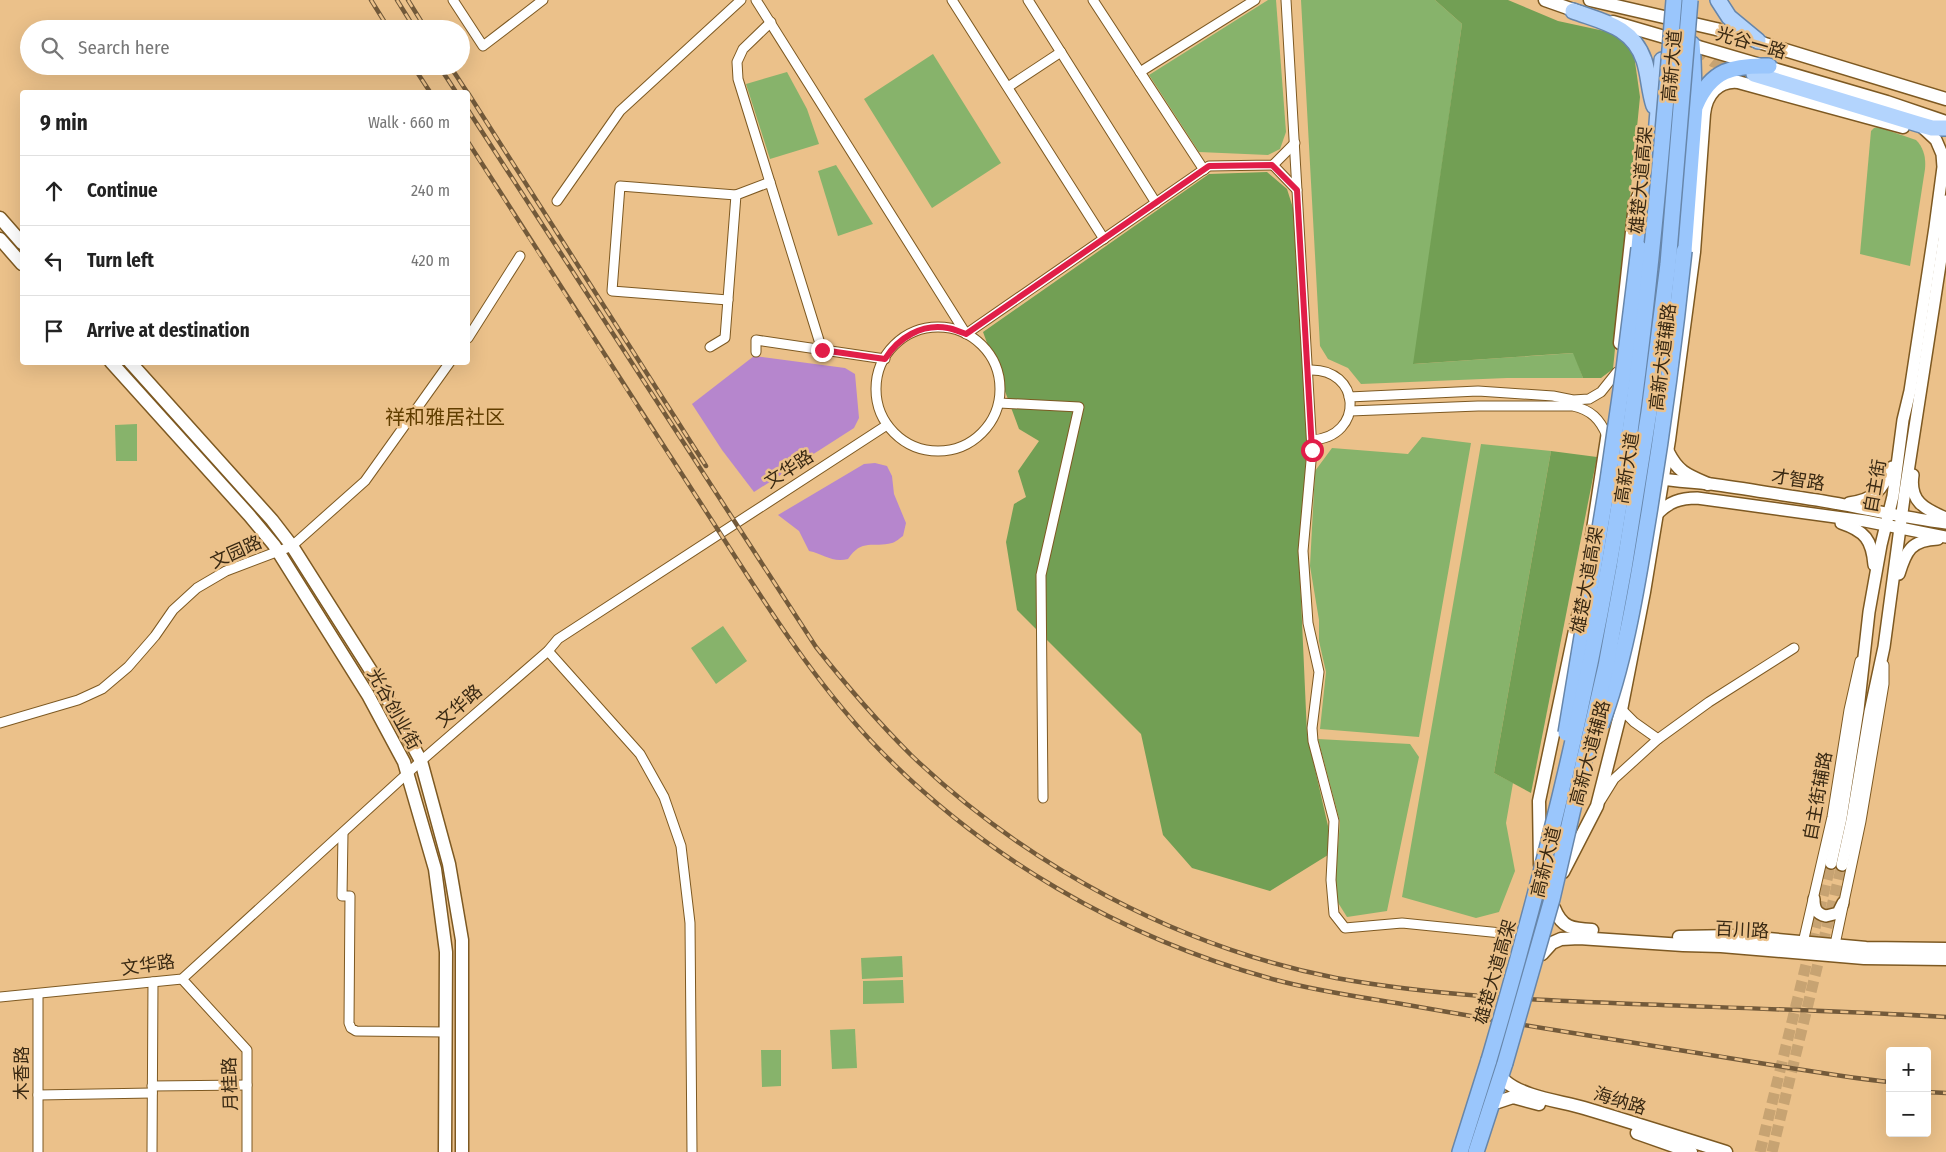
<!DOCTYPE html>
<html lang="en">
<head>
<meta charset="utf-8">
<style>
  :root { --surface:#fff; --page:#f6f6f6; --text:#222; --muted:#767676; --line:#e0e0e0 }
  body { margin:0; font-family:"Fira Sans Condensed","Noto Sans SC",sans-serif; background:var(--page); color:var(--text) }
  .controls { position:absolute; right:15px; bottom:15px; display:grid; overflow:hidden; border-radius:5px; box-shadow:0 5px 20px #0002 }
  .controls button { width:45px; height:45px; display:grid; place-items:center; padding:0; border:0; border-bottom:1px solid var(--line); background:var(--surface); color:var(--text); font:25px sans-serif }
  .stop { position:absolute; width:15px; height:15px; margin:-11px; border:4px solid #e11d48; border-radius:50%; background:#fff }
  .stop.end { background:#e11d48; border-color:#fff; box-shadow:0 1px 5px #0008 }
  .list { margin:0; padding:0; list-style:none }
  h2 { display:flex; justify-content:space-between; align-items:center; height:65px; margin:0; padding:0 20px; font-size:21px }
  h2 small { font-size:16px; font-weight:400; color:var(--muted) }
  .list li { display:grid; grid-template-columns:32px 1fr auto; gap:15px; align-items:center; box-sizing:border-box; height:70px; padding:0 20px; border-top:1px solid var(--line) }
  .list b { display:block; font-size:19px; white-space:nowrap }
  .list em { font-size:16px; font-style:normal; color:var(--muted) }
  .icon { flex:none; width:28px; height:28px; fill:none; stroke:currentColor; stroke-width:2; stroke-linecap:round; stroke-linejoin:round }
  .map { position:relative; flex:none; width:1946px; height:1152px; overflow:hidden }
  .search { position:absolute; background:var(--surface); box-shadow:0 5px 20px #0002; left:20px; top:20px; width:450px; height:55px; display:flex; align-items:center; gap:12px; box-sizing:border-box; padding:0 18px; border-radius:28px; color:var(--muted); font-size:19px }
  .panel { position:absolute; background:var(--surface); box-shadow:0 5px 20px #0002; left:20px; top:90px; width:450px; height:275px; border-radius:5px }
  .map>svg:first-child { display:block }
  .green { fill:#87b36b }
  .forest { fill:#729f54 }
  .water { fill:#b686cd }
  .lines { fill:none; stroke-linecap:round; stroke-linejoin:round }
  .tertiary-tunnel { stroke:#c7a372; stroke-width:11; stroke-dasharray:11 5.5; stroke-linecap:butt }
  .primary-tunnel { stroke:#c7a372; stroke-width:15; stroke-dasharray:15 8; stroke-linecap:butt }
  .minor-casing { stroke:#7d5922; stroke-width:11 }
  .tertiary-casing { stroke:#7d5922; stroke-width:14 }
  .secondary-casing { stroke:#7d5922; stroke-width:15 }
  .primary-casing { stroke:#6786aa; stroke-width:18 }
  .trunk-casing { stroke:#6786aa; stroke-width:18 }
  .minor { stroke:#fff; stroke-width:9 }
  .tertiary { stroke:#fff; stroke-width:11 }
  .secondary { stroke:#fff; stroke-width:12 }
  .primary { stroke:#b3d4fd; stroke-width:15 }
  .trunk { stroke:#9ac6fc; stroke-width:15 }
  .rail-casing { stroke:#735a3a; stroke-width:4.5 }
  .rail { stroke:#ebc18a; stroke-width:2.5; stroke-dasharray:8; stroke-linecap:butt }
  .trunk-bridge-casing { stroke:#6786aa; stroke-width:18; stroke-linecap:butt }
  .trunk-bridge { stroke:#9ac6fc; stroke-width:15 }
  .route { stroke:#e11d48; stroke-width:6 }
  .labels { text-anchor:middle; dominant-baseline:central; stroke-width:5; stroke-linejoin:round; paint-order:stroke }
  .street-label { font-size:18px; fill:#392913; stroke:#ebc18a }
  .quarter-label { font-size:20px; fill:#613e00; stroke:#ebc18a }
</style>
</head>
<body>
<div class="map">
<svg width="1946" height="1152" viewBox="0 0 1946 1152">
  <rect width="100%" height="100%" fill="#ebc18a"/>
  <!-- green -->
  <g class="green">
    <polygon points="1268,0 1276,0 1286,132 1280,149 1268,155 1199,152 1149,75"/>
    <polygon points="1301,0 1435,0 1462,24 1414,364 1574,353 1583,378 1507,378 1361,384 1348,368 1328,359 1320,346"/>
    <polygon points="933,54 1001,163 932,208 864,99"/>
    <polygon points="787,72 807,109 819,144 770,159 746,84"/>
    <path d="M1878,127L1916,140C1924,148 1926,158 1925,169L1910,266L1860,254L1871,131L1874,128Z"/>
    <polygon points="836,165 873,224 838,236 818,171"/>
    <polygon points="137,424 137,461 116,461 115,425"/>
    <polygon points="1422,437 1471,443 1419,737 1320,729 1326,672 1319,641 1319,620 1310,566 1315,471 1332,448 1408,454"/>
    <polygon points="1481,444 1551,451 1494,773 1513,783 1506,823 1515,871 1499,912 1476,918 1402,897"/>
    <polygon points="723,626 747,661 716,684 691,648"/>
    <polygon points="1318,739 1410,744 1419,757 1387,911 1347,917 1337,901 1335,883 1340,822"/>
    <polygon points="902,956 903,977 862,979 861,958"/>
    <polygon points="903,980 904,1003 863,1004 863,981"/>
    <polygon points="855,1029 857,1068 832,1069 830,1030"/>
    <polygon points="761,1050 781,1050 781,1086 762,1087"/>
  </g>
  <!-- forest -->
  <g class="forest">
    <polygon points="1435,0 1508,0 1558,21 1618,34 1634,55 1640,97 1613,369 1601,378 1583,378 1573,353 1413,364 1462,24"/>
    <polygon points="1267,172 1287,189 1293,208 1307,446 1299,554 1307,734 1328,826 1328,855 1270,891 1192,868 1163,835 1141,734 1017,610 1006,542 1014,504 1026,497 1018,471 1039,441 1019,429 983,332 1209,174"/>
    <polygon points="1551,451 1597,457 1531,793 1494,773"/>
  </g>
  <!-- water -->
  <g class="water">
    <polygon points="754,356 845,368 855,374 859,418 854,428 754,492 722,450 692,404"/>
    <path d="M875,463L887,466L892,476L894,494L906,523L903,536C900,538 896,542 892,543C873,548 862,538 848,559C832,563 824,554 809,551L799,531L778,515L864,464Z"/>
  </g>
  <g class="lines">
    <!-- tertiary-tunnel -->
    <g class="tertiary-tunnel">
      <polyline points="1760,1152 1831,863"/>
      <polyline points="1772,1152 1842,865"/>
    </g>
    <!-- primary-tunnel -->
    <polyline class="primary-tunnel" points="1696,45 1714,60 1744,71"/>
    <!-- minor casing -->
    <g class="minor-casing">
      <g id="minor">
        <polyline points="453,0 483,46 543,0"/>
        <polyline points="756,0 966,334 1209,166 1273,165 1295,143"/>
        <polyline points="952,0 1104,239"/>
        <polyline points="1028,0 1156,203"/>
        <polyline points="1093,0 1204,170"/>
        <polyline points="1286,0 1312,450 1303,551 1308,623 1319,672 1312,728 1313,741 1334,821 1331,880 1334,914 1345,928 1402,923 1521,935"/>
        <polyline points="771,22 743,49 737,62 738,79 822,350"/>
        <polyline points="1140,72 1255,0"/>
        <polyline points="1008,87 1061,52"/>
        <polyline points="1273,165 1297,190"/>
        <polyline points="557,201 620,111 741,0"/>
        <polyline points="728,300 612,291 620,186 736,195"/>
        <circle cx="938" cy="389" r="62"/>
        <polyline points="468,338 520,256"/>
        <polyline points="710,347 725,338 736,195 770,182"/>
        <polyline points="756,352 756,340 885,359"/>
        <path d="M1308,370C1362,367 1365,437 1312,440"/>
        <polyline points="1349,397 1478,391 1553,396 1573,400 1589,399 1601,392 1617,372"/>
        <polyline points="999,403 1079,407 1041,575 1043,798"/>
        <path d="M1350,411L1478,406H1573C1591,410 1600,419 1607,436"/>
        <polyline points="548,651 640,754 664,797 681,846 690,923 692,1152"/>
        <polyline points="1621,709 1634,722 1658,739"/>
        <polyline points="0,723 78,700 102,689 128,667 155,636 173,610 197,588 226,571 292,546 365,481 450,362"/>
        <polyline points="1601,800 1614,779 1658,739 1709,702 1794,648"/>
        <polyline points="343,833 342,896 350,896 349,1023 351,1028 356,1031 445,1032"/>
        <polyline points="1802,947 1832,817 1849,710 1860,661"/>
        <polyline points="1834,949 1861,821 1884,684 1884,665"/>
        <polyline points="182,979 247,1050 247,1152"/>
        <polyline points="0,997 182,979 421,761 548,651 558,639 887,425"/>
        <polyline points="152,1086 247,1085"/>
        <polyline points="38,1095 152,1093"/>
        <polyline points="38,1152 38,994"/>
        <polyline points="152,1152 153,982"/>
      </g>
    </g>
    <!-- tertiary casing -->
    <g class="tertiary-casing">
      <g id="tertiary">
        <path d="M1913,475C1909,501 1924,509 1946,518"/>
        <path d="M1654,478C1673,481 1692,482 1711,484C1747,489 1782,495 1817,500C1860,507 1903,518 1946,523"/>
        <path d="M1849,503C1876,499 1882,490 1892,467"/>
        <path d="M1657,514C1669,502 1680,498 1697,498L1865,521L1946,537"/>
        <path d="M1841,523C1865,531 1872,540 1874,565"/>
        <path d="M1899,574C1906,551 1911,540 1938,539"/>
        <polyline points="1831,863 1841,818 1858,710 1869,612 1881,545 1893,496 1903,420 1910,391 1935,227 1943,167 1942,154 1936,140 1922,127"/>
        <polyline points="1842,865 1852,820 1870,712 1884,647 1904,498 1944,239 1946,201"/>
        <path d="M1814,899C1814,908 1816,914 1826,916L1838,913L1843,903"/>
      </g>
    </g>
    <!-- secondary casing -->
    <g class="secondary-casing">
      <g id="secondary">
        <polyline points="1545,0 1582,13"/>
        <polyline points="1590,0 1716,29 1946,99"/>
        <polyline points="1613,22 1887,102 1946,122"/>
        <polyline points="0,218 22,243"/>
        <polyline points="0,239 22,264"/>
        <polyline points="1620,343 1635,204 1642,188"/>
        <polyline points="111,362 249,515 274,545 368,695 404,762 435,869 446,952 445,1152"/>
        <polyline points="130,362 272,520 292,546 380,685 421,761 449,864 462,940 462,1152"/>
        <path d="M1668,452C1678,472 1687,475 1708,484"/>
        <polyline points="1592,536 1608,432"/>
        <polyline points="1540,865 1539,801 1581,602"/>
        <path d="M1563,872L1597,806L1620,715L1644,592L1669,440L1694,252L1704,114C1706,95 1718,80 1738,82L1903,127"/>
        <path d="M1554,908C1562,928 1572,929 1592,930"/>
        <polyline points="1679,937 1735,936 1866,948 1946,949"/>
        <polyline points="1542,954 1552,943 1561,939 1579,938 1683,945 1721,946 1864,958 1946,959"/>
        <path d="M1505,1081C1523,1097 1560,1101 1584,1108C1631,1122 1678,1137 1726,1152"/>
        <polyline points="1498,1102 1513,1097 1539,1104"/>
        <polyline points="1637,1133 1691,1152"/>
      </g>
    </g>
    <!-- primary casing -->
    <g class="primary-casing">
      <g id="primary">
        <polyline points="1718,0 1729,17 1758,41"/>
        <path d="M1573,11C1603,22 1632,26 1644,60C1649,75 1649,91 1654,106"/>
        <polyline points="1754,74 1918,124 1932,128 1946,128"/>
        <polyline points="1653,174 1662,60"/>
      </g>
    </g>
    <!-- trunk casing -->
    <g class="trunk-casing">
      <g id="trunk">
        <path d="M1696,105C1711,70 1733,65 1769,66"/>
        <polyline points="1639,248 1643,203 1652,162"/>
        <path d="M1684,251L1695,106C1693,85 1694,65 1692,44"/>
        <polyline points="1460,1152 1489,1060"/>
        <polyline points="1476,1152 1505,1063"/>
      </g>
    </g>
    <!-- minor -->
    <use href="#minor" class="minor"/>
    <!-- tertiary -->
    <use href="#tertiary" class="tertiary"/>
    <!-- secondary -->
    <use href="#secondary" class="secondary"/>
    <!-- primary -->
    <use href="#primary" class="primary"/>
    <!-- trunk -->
    <use href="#trunk" class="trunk"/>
    <!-- rail casing -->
    <g class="rail-casing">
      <g id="rail">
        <polyline points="371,0 389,29"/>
        <polyline points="397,0 415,29"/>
        <polyline points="408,0 426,29"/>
        <polyline points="413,66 430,92"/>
        <polyline points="439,66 456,92"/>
        <polyline points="450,66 467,92"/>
        <polyline points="468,93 706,466"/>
        <path d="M468,110L816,647C846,685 877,721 911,755C1027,866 1178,947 1336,978C1435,996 1535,1000 1634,1004C1738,1008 1842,1011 1946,1017"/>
        <path d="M468,142C543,260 619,378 696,496C751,580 802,667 871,741C980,856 1123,939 1276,980C1317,991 1360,997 1402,1004C1459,1014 1516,1024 1573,1033C1639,1044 1706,1054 1772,1065C1811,1071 1850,1078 1890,1082"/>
        <polyline points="1927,1092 1946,1093"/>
      </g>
    </g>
    <!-- rail -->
    <use href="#rail" class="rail"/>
    <!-- trunk-bridge casing -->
    <g class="trunk-bridge-casing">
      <g id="trunk-bridge">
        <path d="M1601,725C1623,667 1635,598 1645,537C1661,442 1674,347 1684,251"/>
        <polyline points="1566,733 1608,480 1624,369 1639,248"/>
        <path d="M1489,1060C1537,897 1579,733 1609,565C1642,378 1659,189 1674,0"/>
        <polyline points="1505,1063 1552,899 1606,666 1624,568 1649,412 1668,264 1690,0"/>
      </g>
    </g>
    <!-- trunk-bridge -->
    <use href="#trunk-bridge" class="trunk-bridge"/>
  </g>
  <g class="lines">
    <!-- route -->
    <path class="route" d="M822,350L885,359C898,338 922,323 948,328C954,329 960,332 966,334L1209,166L1272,165L1297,190L1312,450"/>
  </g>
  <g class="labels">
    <!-- street labels -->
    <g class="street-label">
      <text transform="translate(1751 43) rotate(16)">光谷一路</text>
      <text transform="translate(1672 66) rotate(-85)">高新大道</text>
      <text transform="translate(1641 180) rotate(-85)">雄楚大道高架</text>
      <text transform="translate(1663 357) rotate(-83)">高新大道辅路</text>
      <text transform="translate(1627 468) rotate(-81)">高新大道</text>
      <text transform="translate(789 469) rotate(-33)">文华路</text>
      <text transform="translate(1798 480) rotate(9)">才智路</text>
      <text transform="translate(1875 486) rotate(-80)">自主街</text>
      <text transform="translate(236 552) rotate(-24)">文园路</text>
      <text transform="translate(1587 580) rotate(-80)">雄楚大道高架</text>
      <text transform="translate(459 706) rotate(-41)">文华路</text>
      <text transform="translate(394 709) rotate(61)">光谷创业街</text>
      <text transform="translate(1590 753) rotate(-75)">高新大道辅路</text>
      <text transform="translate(1818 796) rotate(-80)">自主街辅路</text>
      <text transform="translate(1546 862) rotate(-76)">高新大道</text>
      <text transform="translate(1742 930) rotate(3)">百川路</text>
      <text transform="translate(148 965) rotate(-8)">文华路</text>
      <text transform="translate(1495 972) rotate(-74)">雄楚大道高架</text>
      <text transform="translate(22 1073) rotate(-90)">木香路</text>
      <text transform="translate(230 1084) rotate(-92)">月桂路</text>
      <text transform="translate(1620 1101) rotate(17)">海纳路</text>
    </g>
    <!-- quarter labels -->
    <g class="quarter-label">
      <text x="445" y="417">祥和雅居社区</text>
    </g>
  </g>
</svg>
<div class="controls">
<button>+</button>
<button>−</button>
</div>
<div class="stop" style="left:1312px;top:450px"></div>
<div class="stop end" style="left:822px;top:350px"></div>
<div class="search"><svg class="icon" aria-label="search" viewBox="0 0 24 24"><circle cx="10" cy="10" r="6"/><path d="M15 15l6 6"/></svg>Search here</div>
<section class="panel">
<h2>9 min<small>Walk · 660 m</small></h2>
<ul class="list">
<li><svg class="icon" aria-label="ahead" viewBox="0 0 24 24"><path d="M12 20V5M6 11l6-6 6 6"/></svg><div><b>Continue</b></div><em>240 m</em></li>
<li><svg class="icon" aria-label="left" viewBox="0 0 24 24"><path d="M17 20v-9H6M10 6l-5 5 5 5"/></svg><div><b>Turn left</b></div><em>420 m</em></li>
<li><svg class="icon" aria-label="arrive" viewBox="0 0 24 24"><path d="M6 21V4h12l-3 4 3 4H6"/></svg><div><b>Arrive at destination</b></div></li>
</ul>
</section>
</div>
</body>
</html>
